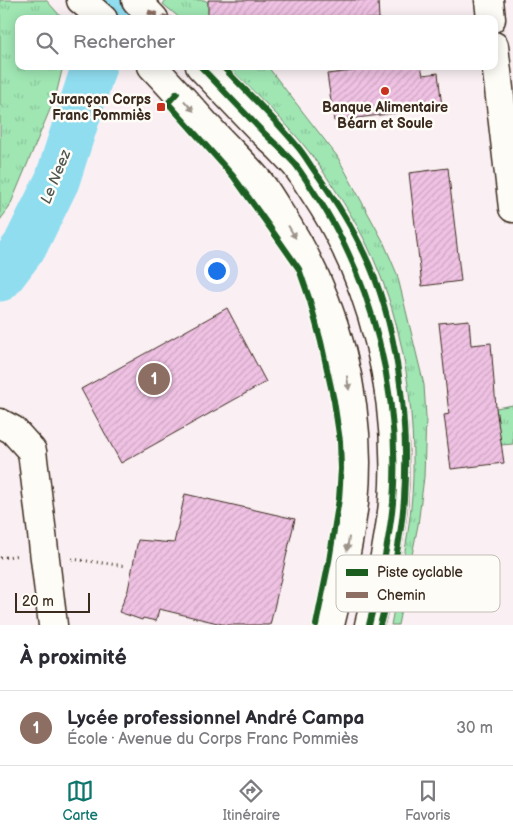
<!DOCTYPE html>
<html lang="fr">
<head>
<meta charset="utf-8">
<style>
  :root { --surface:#fff; --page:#f7f7f7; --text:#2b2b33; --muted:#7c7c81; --line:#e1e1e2; --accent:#0f766e }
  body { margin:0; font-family:"Balsamiq Sans",sans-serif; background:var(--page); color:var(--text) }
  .scale { position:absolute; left:15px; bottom:12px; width:75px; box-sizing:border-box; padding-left:5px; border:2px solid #3b2a1e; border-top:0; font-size:14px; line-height:18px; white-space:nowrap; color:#3b2a1e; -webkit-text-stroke:4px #fdfcf7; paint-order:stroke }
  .you { position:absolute; left:216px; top:270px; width:18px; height:18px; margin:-12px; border:4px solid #fff; border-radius:50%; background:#1a73e8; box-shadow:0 0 0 8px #1a73e833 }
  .badge { display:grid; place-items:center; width:32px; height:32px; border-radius:50%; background:var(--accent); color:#fff; font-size:16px; font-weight:700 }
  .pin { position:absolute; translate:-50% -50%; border:2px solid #fff; box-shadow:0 1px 5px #0006 }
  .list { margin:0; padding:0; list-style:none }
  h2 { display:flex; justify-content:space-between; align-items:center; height:65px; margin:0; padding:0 20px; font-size:21px }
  h2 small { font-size:16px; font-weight:400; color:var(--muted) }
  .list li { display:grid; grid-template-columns:32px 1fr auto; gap:15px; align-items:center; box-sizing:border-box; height:75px; padding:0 20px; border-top:1px solid var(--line) }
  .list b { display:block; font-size:19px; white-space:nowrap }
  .list p { margin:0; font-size:16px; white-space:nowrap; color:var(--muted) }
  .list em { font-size:16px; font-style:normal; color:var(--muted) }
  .icon { flex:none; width:28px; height:28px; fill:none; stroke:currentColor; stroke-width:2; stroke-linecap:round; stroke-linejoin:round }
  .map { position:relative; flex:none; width:513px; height:625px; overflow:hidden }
  .search { position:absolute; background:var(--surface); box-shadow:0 2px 12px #0003; left:15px; right:15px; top:15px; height:55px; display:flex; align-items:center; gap:12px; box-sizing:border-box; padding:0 18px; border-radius:10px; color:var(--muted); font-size:19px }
  .sheet { height:140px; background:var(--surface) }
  nav { display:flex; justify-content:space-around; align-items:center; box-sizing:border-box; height:70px; border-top:1px solid var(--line); background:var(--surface); font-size:14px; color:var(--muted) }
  nav a { display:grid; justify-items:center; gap:2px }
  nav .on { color:var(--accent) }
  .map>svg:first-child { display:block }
  .grass { fill:url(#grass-tufts); stroke:#6d8868 }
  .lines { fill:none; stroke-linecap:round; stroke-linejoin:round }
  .river { stroke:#90ddf0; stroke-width:45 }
  .building { fill:url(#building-hatch); stroke:#3b2a1e }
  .minor-casing { stroke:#3b2a1e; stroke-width:31 }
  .major-casing { stroke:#3b2a1e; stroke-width:31 }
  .path { stroke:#3b2a1e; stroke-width:3; stroke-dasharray:1 4; stroke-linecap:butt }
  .minor { stroke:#fdfcf7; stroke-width:28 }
  .major { stroke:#fdfcf7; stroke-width:28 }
  .quiet { stroke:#8d6e63; stroke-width:5; stroke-dasharray:10 5; stroke-linecap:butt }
  .cycleway-casing { stroke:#fdfcf7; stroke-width:9 }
  .cycleway { stroke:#1b5e20; stroke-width:6 }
  .oneway { fill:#9c938a }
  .poi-dot { fill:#c8321e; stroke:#fdfcf7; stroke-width:2 }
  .labels { text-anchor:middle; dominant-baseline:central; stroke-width:5; stroke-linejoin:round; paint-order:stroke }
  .poi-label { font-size:14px; font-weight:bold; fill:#3b2a1e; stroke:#fdfcf7; text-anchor:end }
  .water-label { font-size:15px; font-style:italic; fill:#505752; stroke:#fdfcf7 }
  .key { fill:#fdfcf7; stroke:#c3bdb6; stroke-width:1 }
  .key-label { font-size:14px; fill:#3b2a1e }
</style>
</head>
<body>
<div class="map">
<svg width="513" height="625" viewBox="0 0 513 625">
  <defs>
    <pattern id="grass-tufts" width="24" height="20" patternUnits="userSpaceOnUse" patternTransform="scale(1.25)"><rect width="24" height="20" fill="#9fe6b3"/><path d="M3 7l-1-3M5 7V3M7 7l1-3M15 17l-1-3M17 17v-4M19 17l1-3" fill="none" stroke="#8ac59a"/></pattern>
    <pattern id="building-hatch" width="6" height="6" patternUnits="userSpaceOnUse" patternTransform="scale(1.25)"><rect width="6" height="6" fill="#efc1e3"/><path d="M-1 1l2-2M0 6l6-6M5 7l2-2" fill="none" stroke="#cea6c2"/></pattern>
  </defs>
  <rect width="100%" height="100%" fill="#faf0f3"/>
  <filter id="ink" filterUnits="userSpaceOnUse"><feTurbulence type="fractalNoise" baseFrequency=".02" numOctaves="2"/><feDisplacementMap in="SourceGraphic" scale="10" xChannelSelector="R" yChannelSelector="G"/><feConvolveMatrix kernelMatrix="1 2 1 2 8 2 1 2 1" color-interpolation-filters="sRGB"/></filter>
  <g filter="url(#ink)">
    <!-- grass -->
    <g class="grass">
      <polygon points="0,0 46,0 63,19 19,19 19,66 63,66 56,95 9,208 0,220"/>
      <polygon points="166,0 205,0 223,19 181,19 163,4"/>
      <path d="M228,66L268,67L337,156L383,241L397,274L424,385L426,417L424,477L418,525L398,625H391C400,576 412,525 413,476C414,407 405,336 379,272C365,235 340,196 318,164C293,128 259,97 228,66Z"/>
      <polygon points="513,405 513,444 501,445 496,408"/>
    </g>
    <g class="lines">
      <!-- river -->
      <g class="river">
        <polyline points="108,19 114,0"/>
        <polyline points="0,279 25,246 57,181 94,66"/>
      </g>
    </g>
    <!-- building -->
    <g class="building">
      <polygon points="208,0 378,0 379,19 208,19"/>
      <polygon points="394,66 421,66 423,75 438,73 442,107 334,121 327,74"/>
      <polygon points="448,168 461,281 422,286 409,173"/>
      <polygon points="227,308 266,382 121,463 81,389"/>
      <polygon points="469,320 471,345 491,343 496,408 504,463 451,469 444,415 449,414 439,323"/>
      <polygon points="185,494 295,519 270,625 226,625 159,609 156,621 143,618 142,620 119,612 128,590 138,540 174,543"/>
    </g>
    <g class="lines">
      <!-- minor casing -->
      <g class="minor-casing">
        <g id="minor">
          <polyline points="489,0 491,19"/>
          <polyline points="494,46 513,208"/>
          <polyline points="0,423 13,430 32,451 53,625"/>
        </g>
      </g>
      <!-- major casing -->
      <g class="major-casing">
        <g id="major">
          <polyline points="81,0 103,19"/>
          <polyline points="136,0 154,19"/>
          <path d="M152,66C174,89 195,113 216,136C231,152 247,167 260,183C267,192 273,202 279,212C335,296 364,401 354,503C349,544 340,584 330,625"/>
          <path d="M200,66C221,88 242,110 263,132C274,142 285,153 295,164C302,173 308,183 314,192C374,281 401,396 393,503C389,544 379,585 369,625"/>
        </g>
      </g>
      <!-- path -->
      <g class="path">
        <polyline points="0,558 19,555"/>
        <polyline points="72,559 126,566"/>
      </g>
      <!-- minor -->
      <use href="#minor" class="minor"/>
      <!-- major -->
      <use href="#major" class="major"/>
      <!-- quiet -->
      <polyline class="quiet" points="148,12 171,19"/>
      <!-- cycleway casing -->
      <g class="cycleway-casing">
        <g id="cycleway">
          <path d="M200,66C221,88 242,110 263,132C274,142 285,153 295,164C302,173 308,183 314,192C374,281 401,396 393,503C389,544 379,585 369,625"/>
          <path d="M222,66C247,92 274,118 297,146C305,155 311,167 319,177C335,200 351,225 363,251C398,322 409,421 404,499C401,542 391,583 380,625"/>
          <polyline points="177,93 168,103 233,176 271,229 299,269 310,301 321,342 334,401 340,441 341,469 339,499 329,561 316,625"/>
        </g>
      </g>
      <!-- cycleway -->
      <use href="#cycleway" class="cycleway"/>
    </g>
    <!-- one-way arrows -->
    <defs><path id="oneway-solid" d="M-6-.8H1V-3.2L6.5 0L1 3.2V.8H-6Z" transform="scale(1.25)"/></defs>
    <g class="oneway">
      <use href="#oneway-solid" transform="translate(189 106) rotate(47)"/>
      <use href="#oneway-solid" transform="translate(292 232) rotate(59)"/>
      <use href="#oneway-solid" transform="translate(348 383) rotate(81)"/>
      <use href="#oneway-solid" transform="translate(348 544) rotate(98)"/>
    </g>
  </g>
  <!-- markers -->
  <g class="poi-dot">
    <circle cx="385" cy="91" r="5"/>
    <rect x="156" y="102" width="10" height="10" rx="2.5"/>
  </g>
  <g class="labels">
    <!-- poi labels -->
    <g class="poi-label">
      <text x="151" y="99">Jurançon Corps<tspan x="151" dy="16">Franc Pommiès</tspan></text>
      <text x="385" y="107" text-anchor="middle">Banque Alimentaire<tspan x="385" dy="16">Béarn et Soule</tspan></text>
    </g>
    <!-- water labels -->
    <g class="water-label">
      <text transform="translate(56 177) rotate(-68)">Le Neez</text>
    </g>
  </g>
  <!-- legend -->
  <rect x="336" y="555" width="164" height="57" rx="8" class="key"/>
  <rect x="346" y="569" width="22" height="7" fill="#1b5e20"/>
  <rect x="346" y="592" width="22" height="6" fill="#8d6e63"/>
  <g class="key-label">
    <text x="377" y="577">Piste cyclable</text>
    <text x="377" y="600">Chemin</text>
  </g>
</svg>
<div class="scale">20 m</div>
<div class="you"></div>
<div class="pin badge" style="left:154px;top:379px;background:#8d6e63">1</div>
<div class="search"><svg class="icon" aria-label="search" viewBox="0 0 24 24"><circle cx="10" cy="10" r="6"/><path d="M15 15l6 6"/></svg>Rechercher</div>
</div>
<section class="sheet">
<h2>À proximité<small></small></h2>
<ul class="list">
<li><span class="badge" style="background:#8d6e63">1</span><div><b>Lycée professionnel André Campa</b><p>École · Avenue du Corps Franc Pommiès</p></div><em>30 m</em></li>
</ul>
</section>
<nav>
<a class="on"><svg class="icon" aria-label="map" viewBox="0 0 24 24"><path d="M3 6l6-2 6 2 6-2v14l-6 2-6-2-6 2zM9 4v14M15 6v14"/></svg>Carte</a>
<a><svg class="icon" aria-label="directions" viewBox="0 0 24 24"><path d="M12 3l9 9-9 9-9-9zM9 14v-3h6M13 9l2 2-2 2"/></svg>Itinéraire</a>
<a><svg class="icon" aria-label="saved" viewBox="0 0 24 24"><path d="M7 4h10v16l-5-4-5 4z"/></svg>Favoris</a>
</nav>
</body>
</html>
